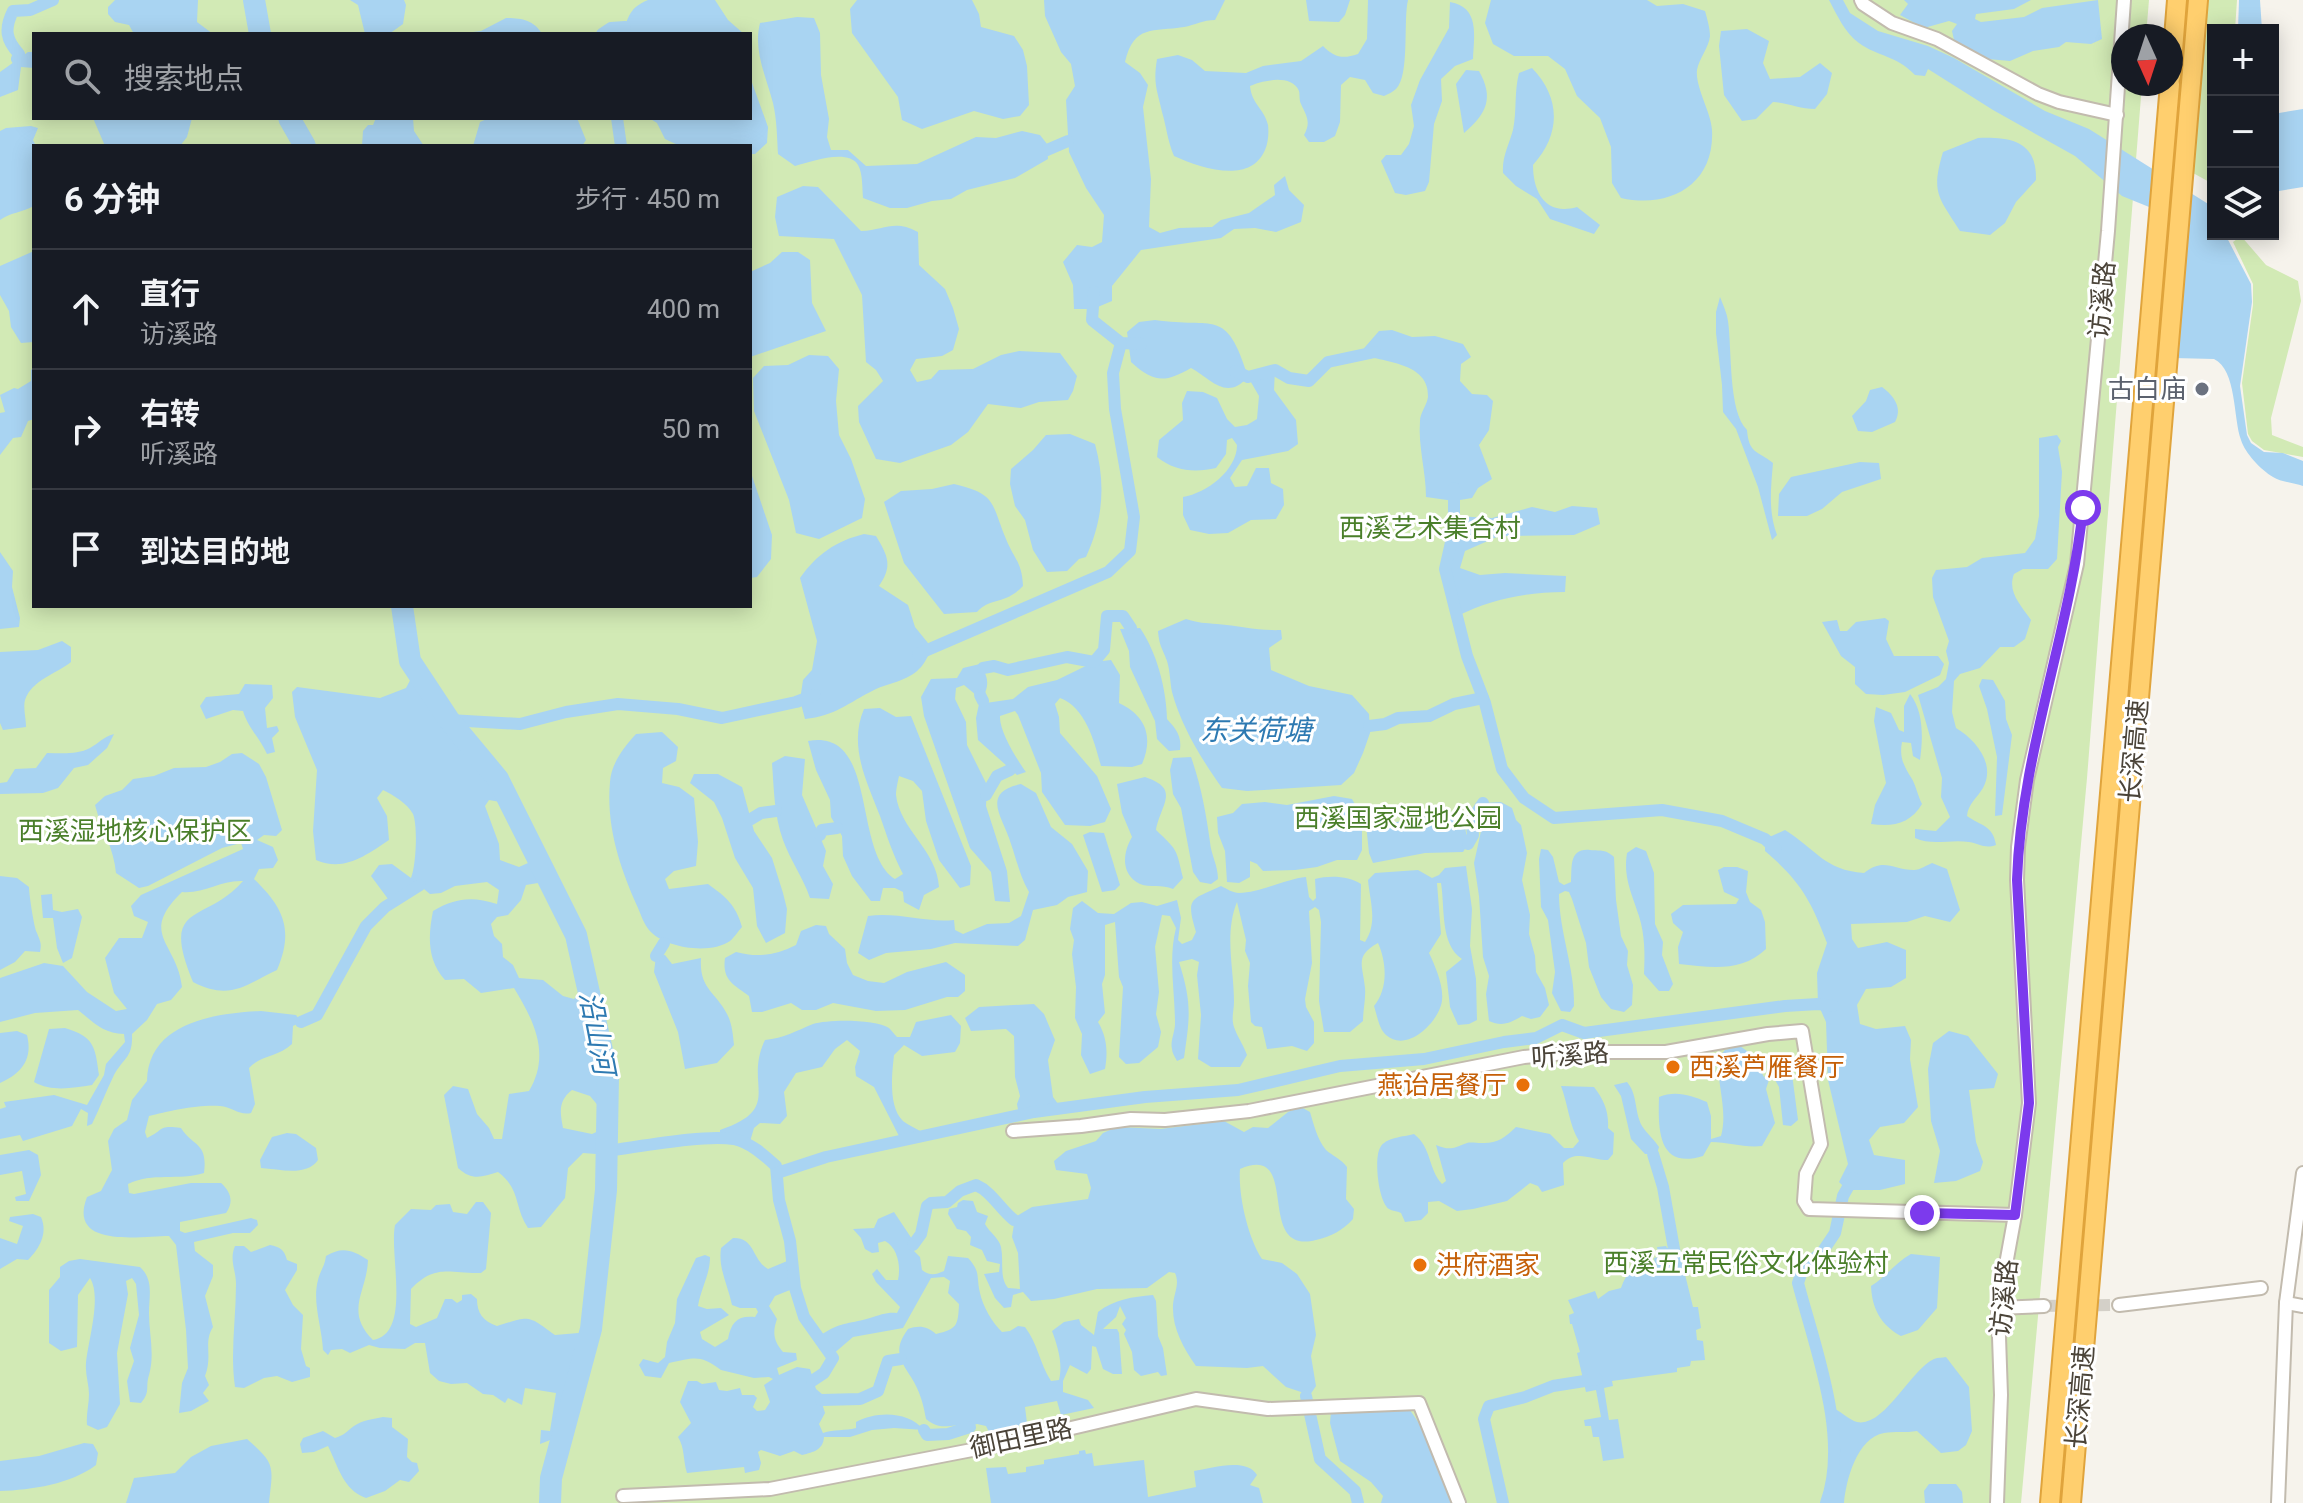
<!DOCTYPE html>
<html lang="zh">
<head>
<meta charset="utf-8">
<style>
  :root { --surface:#171b24; --page:#20242c; --text:#f1f3f6; --muted:#9ea1a6; --line:#363941 }
  body { margin:0; font-family:Roboto,"Noto Sans SC",sans-serif; background:var(--page); color:var(--text) }
  .controls { position:absolute; right:24px; top:24px; display:grid; overflow:hidden; border-radius:0px; box-shadow:0 4px 20px #0003 }
  .controls button { width:72px; height:72px; display:grid; place-items:center; padding:0; border:0; border-bottom:2px solid var(--line); background:var(--surface); color:var(--text); font:40px sans-serif }
  .compass { position:absolute; left:2111px; top:24px; width:72px; height:72px; border-radius:50%; background:var(--surface); box-shadow:0 4px 20px #0003; rotate:177deg }
  .stop { position:absolute; width:24px; height:24px; margin:-18px; border:6px solid #7c3aed; border-radius:50%; background:#fff }
  .stop.end { background:#7c3aed; border-color:#fff; box-shadow:0 2px 8px #0008 }
  .list { margin:0; padding:0; list-style:none }
  h2 { display:flex; justify-content:space-between; align-items:center; height:104px; margin:0; padding:0 32px; font-size:34px }
  h2 small { font-size:26px; font-weight:400; color:var(--muted) }
  .list li { display:grid; grid-template-columns:52px 1fr auto; gap:24px; align-items:center; box-sizing:border-box; height:120px; padding:0 32px; border-top:2px solid var(--line) }
  .list b { display:block; font-size:30px; white-space:nowrap }
  .list p { margin:0; font-size:26px; white-space:nowrap; color:var(--muted) }
  .list em { font-size:26px; font-style:normal; color:var(--muted) }
  .icon { flex:none; width:44px; height:44px; fill:none; stroke:currentColor; stroke-width:2; stroke-linecap:round; stroke-linejoin:round }
  .map { position:relative; flex:none; width:2303px; height:1503px; overflow:hidden }
  .search { position:absolute; background:var(--surface); box-shadow:0 4px 20px #0003; left:32px; top:32px; width:720px; height:88px; display:flex; align-items:center; gap:20px; box-sizing:border-box; padding:0 28px; border-radius:0px; color:var(--muted); font-size:30px }
  .panel { position:absolute; background:var(--surface); box-shadow:0 4px 20px #0003; left:32px; top:144px; width:720px; height:464px; border-radius:0px }
  .map>svg:first-child { display:block }
  .green { fill:#d2eab5; fill-rule:evenodd }
  .water { fill:#a9d4f2 }
  .lines { fill:none; stroke-linecap:round; stroke-linejoin:round }
  .canal { stroke:#a9d4f2; stroke-width:12 }
  .river { stroke:#a9d4f2; stroke-width:22 }
  .minor-tunnel { stroke:#d4d0c8; stroke-width:12; stroke-dasharray:12 6; stroke-linecap:butt }
  .minor-casing { stroke:#c2bbae; stroke-width:16 }
  .highway-casing { stroke:#e0a43c; stroke-width:22 }
  .minor { stroke:#fff; stroke-width:12 }
  .highway { stroke:#ffcf6e; stroke-width:18 }
  .route { stroke:#7c3aed; stroke-width:10 }
  .worship-dot { fill:#6b7280; stroke:#fff; stroke-width:3 }
  .food-dot { fill:#e8710a; stroke:#fff; stroke-width:3 }
  .labels { text-anchor:middle; dominant-baseline:central; stroke-width:6; stroke-linejoin:round; paint-order:stroke }
  .street-label { font-size:26px; fill:#4b4439; stroke:#fff }
  .worship-label { font-size:26px; fill:#5b616d; stroke:#fff; text-anchor:end }
  .park-label { font-size:26px; fill:#4a7f2a; stroke:#fff }
  .food-label { font-size:26px; fill:#c56008; stroke:#fff; text-anchor:start }
  .water-label { font-size:28px; font-style:italic; fill:#2e7ab2; stroke:#fff }
</style>
</head>
<body>
<div class="map">
<svg width="2303" height="1503" viewBox="0 0 2303 1503">
  <rect width="100%" height="100%" fill="#f6f3ec"/>
  <!-- green -->
  <g class="green">
    <path d="M0,0H2149L2146,36H2123V84H2142L2087,778L2021,1503H0ZM34,34H750V118H34ZM34,146H750V606H34Z"/>
    <polygon points="2202,0 2237,0 2235,30 2213,30 2213,184 2193,173"/>
    <polygon points="2241,236 2266,265 2298,281 2301,301 2271,418 2272,435 2303,447 2303,457 2264,450 2252,441 2248,434 2242,383 2253,305 2253,284 2233,242"/>
  </g>
  <!-- water -->
  <g class="water">
    <polygon points="115,0 198,0 197,22 213,34 134,34 129,25 115,22 108,14 108,7"/>
    <polygon points="350,0 404,0 406,5 403,24 389,34 365,34 358,5"/>
    <path d="M648,0H715L728,20L744,34H624C627,16 631,7 648,0Z"/>
    <polygon points="857,0 972,0 979,14 981,27 1014,36 1023,50 1027,66 1029,105 1020,116 1003,119 974,111 922,129 902,120 898,97 852,33 850,9"/>
    <path d="M1044,0H1225L1215,20C1203,20 1195,25 1184,27C1153,32 1134,24 1125,62L1140,73L1148,85L1143,107L1151,179L1149,227L1160,233L1179,228L1212,227L1221,220L1249,213L1275,195L1274,185L1285,176L1289,190L1304,205L1301,222L1276,232L1255,228L1234,229L1221,238L1141,250L1112,286V301L1093,309H1074L1073,285L1063,262L1077,245L1092,247L1102,242L1104,215L1086,188L1069,152L1066,100L1075,86L1071,64L1061,52L1045,16Z"/>
    <polygon points="1306,0 1350,0 1345,15 1339,22 1309,21"/>
    <path d="M1368,0H1408C1403,21 1410,75 1396,89C1393,92 1388,94 1384,96L1373,93L1365,80L1350,77L1341,85L1340,122L1335,136L1324,142H1309L1304,135C1311,122 1307,117 1301,104C1299,100 1300,95 1299,91C1292,74 1263,80 1250,86C1252,105 1264,108 1268,125C1269,134 1268,143 1265,150C1250,185 1201,168 1174,156C1167,139 1167,129 1162,112C1157,89 1153,84 1157,59L1178,55L1192,60L1205,71L1246,73L1263,66L1301,61L1323,46C1335,58 1343,59 1358,54L1367,39Z"/>
    <path d="M1491,0H1647L1657,6L1683,4L1705,11C1707,18 1710,28 1710,36C1709,47 1699,59 1697,70C1695,87 1711,112 1712,130C1715,185 1669,209 1621,198L1612,183L1611,147L1600,118L1577,96L1565,69L1548,56H1514L1493,44L1485,23Z"/>
    <path d="M1829,0H1843L1850,13L1878,31L1928,46L1954,58L2045,111L2089,129L2213,207V234H2225L2251,284L2252,302L2240,386L2247,435L2251,443L2264,452L2283,453L2303,461V486C2294,483 2281,482 2273,477C2261,470 2245,453 2241,440C2233,418 2237,370 2214,359L2173,358L2154,209L2122,196L2075,156L1993,110L1928,69L1925,76L1915,75C1896,55 1878,57 1859,43C1845,33 1837,15 1829,0Z"/>
    <polygon points="1904,0 2031,0 2014,9 1976,14 1975,19 1981,22 2024,17 2042,8 2098,0 2102,39 2091,44 2066,42 2059,47 2033,51 2010,61 1988,59 1954,40 1952,31 1957,24 1949,21 1924,28 1900,15 1908,4"/>
    <polygon points="2239,0 2260,0 2262,30 2238,30"/>
    <path d="M1450,2C1480,7 1474,36 1473,59L1455,66L1441,79L1442,101L1434,124L1429,182L1425,191L1406,195L1395,193L1381,161L1386,155H1401L1409,144L1414,126L1411,105L1420,80L1449,28Z"/>
    <path d="M797,17L814,18L820,33L821,75L829,119L827,137L831,150H848L866,166L917,164L976,137L996,138L1022,131L1040,135L1047,144L1048,159L1015,178L967,190L951,199L932,201L907,208H890L863,198C862,188 863,174 858,165C848,148 810,162 795,166L778,154C777,138 777,120 773,103C766,76 753,51 760,23Z"/>
    <path d="M506,18C521,18 534,20 542,34H457L481,31Z"/>
    <path d="M1747,29L1769,41L1763,63L1770,79L1800,77L1820,63L1832,73L1827,94L1815,109C1800,109 1788,103 1773,102L1756,119L1742,121L1724,95L1719,46L1721,31Z"/>
    <polygon points="28,52 34,52 34,68 21,67 18,90 0,97 0,72"/>
    <path d="M1532,68C1561,98 1561,134 1533,165C1533,193 1546,216 1577,207L1600,225L1594,234L1550,219L1537,199L1516,186L1503,173C1502,156 1509,145 1513,130C1517,111 1514,92 1519,73Z"/>
    <path d="M1466,70L1479,71C1494,98 1487,113 1464,133L1456,84Z"/>
    <polygon points="750,77 768,127 767,143 755,154 750,154 750,146 680,146 665,139 657,123 649,118 750,118"/>
    <polygon points="2303,109 2303,187 2273,192 2273,114"/>
    <polygon points="93,118 192,118 187,137 180,146 105,146"/>
    <polygon points="376,118 413,118 414,131 424,146 362,146 363,131 368,125 373,125"/>
    <polygon points="489,118 577,118 586,140 582,146 473,146 480,122"/>
    <path d="M31,126L38,128L33,140L36,146L34,206C23,212 9,213 0,220V131L6,128Z"/>
    <path d="M1978,138C2011,137 2037,141 2036,180L2016,202L2005,223L1990,235L1960,231C1938,196 1931,193 1943,152Z"/>
    <path d="M803,186L818,187L861,231C885,230 894,219 918,232L919,265L945,289L953,308L959,329L953,350L942,356L916,359L910,370L917,382L931,379L939,370L973,369L1001,355L1019,351L1060,353L1077,376L1073,391L1068,400L1039,402L1021,408L988,404L968,432L951,445L900,463L876,459L859,422L858,406L883,381L876,370L866,362L862,295L834,239L779,236L775,217L777,197Z"/>
    <polygon points="34,251 34,342 21,343 11,327 9,311 0,295 0,266"/>
    <polygon points="782,252 798,252 810,260 812,303 826,331 750,357 750,272 770,263"/>
    <path d="M1720,297C1723,305 1727,313 1728,321C1732,348 1728,412 1747,430C1749,454 1757,450 1773,463C1771,488 1768,511 1777,535L1772,540L1758,487L1736,429L1723,412L1722,385L1716,333V312Z"/>
    <path d="M1155,320C1215,329 1226,306 1248,377L1275,370L1274,390L1296,420L1298,444L1288,451L1242,460L1230,478L1235,487L1247,486L1256,468H1269L1271,483L1283,489L1284,505L1276,519L1251,520L1228,533L1209,534L1190,530L1183,515V497C1207,493 1237,470 1237,445L1232,438L1227,440L1226,454L1216,468C1195,473 1174,471 1157,457L1159,440L1183,420L1182,403L1187,391L1203,392L1217,398L1227,419L1235,427L1247,425L1257,419L1259,396L1248,377C1226,402 1210,378 1191,368C1165,383 1154,383 1131,362L1127,332L1139,322Z"/>
    <path d="M1392,330L1412,337L1435,336L1463,344L1471,357L1461,364L1460,381L1472,394L1487,395L1493,401L1489,430L1479,445L1492,479L1478,488L1472,498L1454,501L1426,497C1426,471 1418,447 1420,421C1420,413 1427,405 1428,397C1430,362 1382,362 1359,354L1379,331Z"/>
    <polygon points="809,355 828,356 839,369 836,401 839,435 851,459 865,499 862,518 819,539 796,533 789,500 754,411 753,378 764,366 788,365"/>
    <polygon points="34,368 34,419 28,421 21,437 13,438 0,455 0,413 5,412 0,395 14,388 18,389 31,381 31,370"/>
    <path d="M1882,387C1894,396 1903,408 1895,422L1872,432L1858,431L1852,416L1866,401L1870,390Z"/>
    <path d="M1070,434L1095,444C1106,484 1103,520 1086,557L1079,559L1067,571L1047,572L1033,550L1025,520L1015,506L1010,484L1011,469L1033,450L1046,435Z"/>
    <path d="M2057,435L2061,441L2058,447L2062,472L2057,559L2048,569H2023L2014,574C2007,592 2021,605 2031,620L2025,639L2014,647H2000L1980,668L1960,674L1954,681L1952,712L1956,728C1976,740 1996,764 1983,788C1977,798 1968,804 1967,816C1981,826 1993,825 1996,845C1985,849 1980,844 1969,842C1951,839 1932,846 1915,838V829L1936,831L1950,817L1941,797L1942,778L1918,695L1938,687L1946,679L1949,663L1946,651L1949,641L1933,597L1932,578L1936,570L1967,567L1982,558L2025,553L2035,539L2039,516V438Z"/>
    <polygon points="1860,462 1879,463 1881,479 1842,492 1822,509 1807,516 1778,516 1779,494 1791,477"/>
    <polygon points="750,470 772,535 771,559 757,577 750,578"/>
    <path d="M954,484C997,494 991,503 1006,539C1014,559 1022,562 1023,586C1005,605 990,597 977,612L944,614L904,563L884,502L901,491L932,489Z"/>
    <path d="M1572,506L1597,508L1600,524L1574,535L1499,536L1465,551L1460,568L1480,575L1505,573L1566,576L1565,592C1526,592 1492,599 1457,616L1445,569L1454,529V516L1492,518L1532,507L1555,512Z"/>
    <path d="M864,534L876,536C888,556 893,566 879,586L908,605L915,627L932,648C928,655 925,664 919,669C908,681 888,683 874,690C848,703 835,716 805,719L800,700L803,680L812,670L817,641L800,578C817,554 836,541 864,534Z"/>
    <polygon points="0,552 13,571 12,587 20,618 19,627 0,629"/>
    <polygon points="1885,618 1889,621 1886,639 1894,656 1938,656 1944,664 1940,675 1905,692 1883,695 1866,694 1855,684 1855,667 1841,656 1822,622 1837,620 1840,631 1847,631 1856,622"/>
    <path d="M1186,619C1198,623 1205,623 1217,624C1240,626 1259,631 1281,630L1282,639L1269,648L1271,670L1309,686L1352,695L1369,714L1370,733L1363,753L1354,773L1341,785L1247,791L1222,788C1202,760 1181,726 1172,692C1170,682 1170,670 1167,661C1162,648 1159,645 1158,631Z"/>
    <path d="M1140,628C1157,653 1166,688 1167,719C1176,729 1182,736 1180,750L1169,751L1157,739L1155,721L1130,667L1129,651L1120,629Z"/>
    <path d="M62,641L71,647V662C56,674 32,680 25,700C23,707 26,719 26,727L3,730L0,723V652L38,650Z"/>
    <path d="M1111,660L1120,675L1119,703C1145,715 1154,736 1142,764L1132,767L1101,766C1094,741 1086,708 1060,698L1055,704L1059,717L1060,733L1097,776L1111,809L1105,822L1090,826L1065,825L1042,792L1041,773L1018,715L1015,711L1000,716C999,731 1017,760 1026,772L1017,775L978,740L976,718L979,704L1013,699L1028,687L1057,680L1094,662Z"/>
    <path d="M980,664C987,675 990,683 984,695H976L964,685L956,688L955,699L966,722L967,745L987,785L986,806L1007,871L1010,902L995,901L991,872L970,848L924,716L921,697L931,679L957,678L963,668Z"/>
    <path d="M416,669L449,720L498,779L511,804L489,800L485,806L499,844L500,860L519,867L528,863L532,846L544,882L526,885L521,900L508,915L497,917L491,924L494,936L502,944L503,957L513,965L519,978L543,980L563,996L574,999L587,985C597,1027 608,1067 607,1110L600,1108L590,1096L572,1090C558,1101 560,1112 563,1128L592,1134L607,1127L606,1161L596,1154L583,1153L568,1168L565,1198L541,1227L528,1228C514,1208 521,1189 498,1172C482,1177 472,1181 458,1168L444,1095L453,1086L468,1089L477,1114L489,1128L494,1139H502L509,1094L529,1091C551,1054 534,1021 514,988L481,993L464,979L445,980C427,960 428,936 433,911C455,898 472,896 497,904L499,890L487,882L455,886L441,893L430,894L419,885L391,903L371,876L379,865L392,864L411,878C416,866 418,826 413,814C407,803 393,795 383,790L377,798L387,816L389,840C365,856 344,872 316,860L313,831L317,770L295,717L292,692L297,687L380,698L406,688Z"/>
    <polygon points="1982,679 1993,680 2005,701 2006,719 2012,735 2002,815 1995,816 1997,757 1987,709 1979,686"/>
    <path d="M245,684L272,685L273,698L265,708L267,728L277,726L279,731L272,738L275,752L267,754C260,738 248,728 243,711L233,710L206,719L200,706L206,697L239,694Z"/>
    <path d="M1910,694C1924,712 1923,739 1920,760L1913,756L1911,743L1902,742C1899,758 1904,766 1912,779C1916,786 1918,796 1922,804C1910,824 1893,827 1871,824L1875,805L1886,783L1874,721L1876,707L1891,713L1899,730L1904,732V706Z"/>
    <path d="M880,708L896,717L911,716L971,866L970,885L960,888L939,860L926,821L922,791L913,781L899,776C898,781 896,789 896,795C900,830 937,850 939,887L924,895L919,910L904,902L903,892L895,888H883L880,901H871L852,876L843,856L842,836L831,817L830,800L816,770L808,741C879,728 852,852 895,879L903,874C893,855 887,836 880,816C867,782 848,746 864,709Z"/>
    <path d="M662,732L678,747L676,761L663,768L662,783L679,787L694,798L698,842L696,866L674,871L665,879L669,889L708,884C726,897 736,905 742,927C738,931 734,938 730,941C710,955 664,948 649,930C644,924 641,915 638,908C620,868 606,827 610,782C611,764 624,747 636,734Z"/>
    <path d="M114,734L107,748L88,765L74,768L58,788L43,793L0,794V783L7,782L15,769L36,768L47,753C61,753 77,755 90,748C99,743 103,737 114,734Z"/>
    <path d="M242,753L259,764L266,777L282,830L276,836L264,835L257,840L273,847L278,860L273,868L259,869L254,879C284,908 294,930 277,970C245,985 230,1001 193,982C159,900 205,925 243,881C220,880 204,894 182,892C138,935 177,942 182,987L171,1000L157,1004L147,1020L132,1034C133,1058 124,1057 114,1075C106,1091 100,1108 92,1124L87,1126L88,1113L81,1109L72,1126L23,1141L20,1135L0,1139V1109L6,1107L4,1102L54,1095L87,1105L104,1075L106,1064L125,1042L124,1034C104,1034 93,1022 78,1010L35,1013L0,1022V978L44,963L63,966L87,992L116,1011L127,1009L114,993L105,958L119,938H142L148,922L134,916L131,906L141,895L243,849L241,843L222,848L148,886L139,888L116,873C114,848 101,829 95,805L105,796L122,790L133,779L154,776L174,768L206,767L220,762L232,754Z"/>
    <path d="M785,756L805,759L802,795L826,851L823,866L833,884L829,899L810,898C803,877 790,860 783,840C774,815 774,789 772,763Z"/>
    <path d="M1191,757C1201,785 1206,813 1210,842C1211,855 1218,865 1218,879L1211,884L1200,882L1193,872L1181,808L1173,794L1170,770L1173,758Z"/>
    <polygon points="694,774 718,774 742,787 754,831 772,858 783,893 787,909 785,933 766,943 757,926 753,888 735,858 722,818 714,802 690,783"/>
    <path d="M1145,777C1181,789 1161,804 1156,830C1178,851 1176,848 1183,878L1173,889C1162,884 1150,888 1140,884C1120,874 1123,852 1132,837L1122,813L1117,784Z"/>
    <path d="M1021,784L1036,793L1051,827L1072,844L1088,871L1087,892L1068,897L1057,905L1033,910L1025,940L1018,946L955,943L931,949L886,953L869,960L858,953L868,916C899,912 925,923 954,920L955,930L963,934L987,924L1009,923L1021,916L1029,892C1020,877 1017,861 1011,844C1004,818 979,793 1021,784Z"/>
    <polygon points="1334,796 1352,799 1362,817 1362,850 1357,860 1337,860 1317,867 1295,870 1263,871 1257,864 1250,861 1250,877 1239,883 1227,882 1225,851 1218,833 1217,817 1233,813 1242,804 1265,802 1287,805"/>
    <path d="M1501,802L1512,808L1516,820L1521,825L1527,853L1522,880L1530,915L1529,934L1535,956L1536,972L1545,988L1549,1005L1540,1017L1531,1019L1522,1016C1510,1023 1502,1027 1489,1021L1486,994L1489,976L1483,957L1479,896L1474,863L1483,822V803Z"/>
    <polygon points="1440,814 1463,816 1468,844 1463,852 1425,853 1373,863 1369,853 1366,824 1397,822"/>
    <path d="M1785,830C1817,850 1824,870 1864,873C1884,857 1893,870 1914,870C1920,870 1927,865 1932,863L1947,869L1960,910L1950,922L1925,916L1907,922L1851,924L1852,939L1858,948L1887,942L1906,950V978L1891,987L1866,989L1857,1005L1860,1024L1876,1029L1905,1026L1911,1040L1910,1059L1918,1107L1904,1123L1880,1127L1869,1140L1874,1155L1905,1160V1184L1880,1190H1847L1839,1182L1848,1164L1828,1080L1826,1022L1818,1004L1817,973L1827,943C1811,900 1800,881 1765,851V839Z"/>
    <polygon points="1090,832 1104,833 1120,885 1115,890 1102,892 1083,835"/>
    <path d="M1636,847L1646,851L1654,873L1655,924L1663,942L1662,955L1673,984L1669,991H1659L1644,974C1645,955 1645,935 1639,916C1632,894 1623,877 1627,853Z"/>
    <path d="M1541,849L1548,850L1553,857L1559,882L1564,885L1571,882C1572,866 1569,848 1590,850C1602,851 1605,849 1614,857L1616,900L1621,936L1628,951L1627,965L1633,985L1632,1005L1624,1012L1611,1009L1601,997L1589,967L1586,943L1572,899L1569,892L1565,891L1559,894C1559,931 1575,969 1574,1006L1570,1012L1561,1011L1552,993L1555,972L1548,920L1541,907L1539,859Z"/>
    <path d="M1466,866L1472,909L1470,946L1476,979L1477,1020L1469,1024L1458,1025L1450,1007L1446,972L1462,959C1440,945 1445,907 1441,883H1437L1441,934L1429,953C1436,968 1447,992 1440,1008C1433,1027 1405,1052 1386,1035C1379,1029 1377,1015 1374,1006C1388,989 1387,963 1378,943C1354,956 1363,966 1365,988C1366,998 1363,1010 1363,1021L1350,1032H1324L1319,1001L1321,922L1319,910L1315,907L1309,911L1312,963L1305,999L1306,1007L1314,1022V1043L1307,1051L1292,1046L1267,1049L1262,1027L1255,1026L1251,1022L1248,986L1250,963L1245,951L1246,940L1237,902C1224,934 1234,968 1234,1002C1234,1010 1231,1018 1234,1027C1237,1036 1243,1044 1247,1055L1240,1067H1211L1198,1059L1201,1015L1197,975L1199,962L1192,959L1179,962C1192,1003 1190,1016 1184,1058L1177,1061C1175,1057 1172,1053 1172,1049C1170,1041 1175,1032 1175,1024C1175,991 1168,959 1176,928L1170,916L1162,915L1155,947L1159,992L1156,1014L1161,1032L1158,1047L1139,1063L1126,1064L1119,1057L1123,987L1119,977L1115,922L1105,925V975L1102,984L1105,1013L1098,1022C1107,1037 1108,1052 1105,1069L1090,1074L1081,1055L1082,1034L1075,1018L1076,987L1072,954L1074,940L1070,929L1073,908L1082,901L1098,913L1114,914L1131,903L1142,902L1157,906L1177,900L1181,918L1178,940L1182,944L1192,940L1196,932C1185,896 1192,900 1221,886C1227,889 1233,893 1239,893C1259,893 1285,879 1306,877L1309,897L1313,901L1316,898L1315,879C1330,875 1349,876 1361,884L1360,940L1365,942C1378,922 1370,902 1368,880L1375,873L1418,870L1432,878L1439,875L1445,868Z"/>
    <path d="M1724,867H1737L1748,871L1746,892L1750,902L1761,910L1765,922L1766,949C1741,973 1710,967 1679,964L1678,947L1683,932L1673,923L1671,914L1683,905L1736,904L1739,899L1724,892L1718,870Z"/>
    <path d="M0,876L17,878L29,887C29,894 34,928 37,933C40,941 42,943 40,952L25,951L15,962L0,970Z"/>
    <polygon points="52,894 53,910 62,912 78,909 82,917 72,958 63,963 57,948 53,918 43,918 41,895"/>
    <path d="M816,925L826,926L829,934L845,949L847,963L853,975L868,981L884,983L907,972L946,962L965,975V991L958,997H947L905,1010L876,1011L833,1003L816,1010H802L791,1003L762,1012H752L749,996C733,984 722,980 725,958L736,952C758,958 776,955 796,945L801,931Z"/>
    <path d="M665,955L672,964L701,958C699,989 715,991 727,1014C732,1023 733,1035 734,1045L717,1063L685,1069L678,1032L654,972L656,956Z"/>
    <polygon points="1034,1004 1044,1014 1055,1040 1048,1060 1053,1097 1061,1108 1019,1115 1017,1104 1020,1096 1015,1077 1014,1036 1006,1029 971,1031 965,1018 979,1007"/>
    <path d="M261,1011L296,1015L301,1022L293,1026L292,1044C278,1057 261,1055 249,1068L255,1104L251,1113C240,1116 232,1107 220,1106C201,1104 167,1111 149,1116L145,1132L147,1138C165,1130 157,1125 181,1128C193,1147 208,1142 204,1173C179,1181 152,1172 128,1184L129,1193L134,1194L191,1183H221C231,1192 234,1202 226,1213L180,1222V1231L185,1233L251,1218L257,1220L258,1225L250,1233H233L194,1242L195,1251L213,1265V1276L205,1296L213,1327C203,1343 213,1355 205,1376L209,1385L203,1393L209,1401L191,1411L179,1413L182,1383L188,1368L186,1330L176,1245L169,1236C140,1236 67,1249 87,1197L101,1191L112,1170L108,1141L114,1129L127,1120L132,1100L147,1081C148,1022 216,1013 261,1011Z"/>
    <path d="M951,1015L961,1026L960,1043L955,1052L922,1056L904,1045L894,1055C892,1073 888,1107 903,1121C909,1126 920,1130 927,1135L901,1140L874,1087L856,1076L855,1067L860,1051L847,1040L835,1049L822,1067L796,1073L784,1092L787,1116L780,1124L760,1123L754,1128L749,1145L734,1139H720V1130C785,1108 743,1085 765,1040C784,1038 796,1031 813,1024C828,1019 876,1019 889,1028C892,1031 894,1034 897,1037H910L916,1022Z"/>
    <path d="M65,1028C95,1037 95,1047 99,1075L92,1085C72,1088 52,1092 34,1082L49,1029Z"/>
    <path d="M17,1031L27,1035C33,1059 22,1073 0,1083V1033Z"/>
    <polygon points="1949,1031 1968,1036 1998,1074 1994,1088 1969,1090 1976,1142 1983,1162 1980,1171 1956,1181 1934,1183 1940,1151 1931,1121 1928,1069 1933,1043"/>
    <path d="M1740,1046L1751,1054L1764,1077L1782,1065L1792,1074L1798,1120L1791,1126L1783,1125L1779,1087L1775,1080H1769L1766,1089L1775,1123L1762,1146C1744,1148 1729,1142 1711,1142L1703,1156C1658,1170 1658,1130 1659,1097C1675,1090 1691,1095 1707,1102L1711,1116V1139L1721,1136C1728,1111 1717,1085 1718,1058L1725,1050Z"/>
    <path d="M1627,1082C1638,1095 1634,1111 1642,1126C1647,1134 1654,1139 1659,1147L1657,1154H1645L1631,1139L1621,1096L1614,1085Z"/>
    <path d="M1561,1086L1594,1087C1604,1100 1609,1112 1608,1128L1614,1133L1613,1154L1608,1160C1591,1160 1576,1149 1563,1163L1564,1185L1542,1192L1538,1186L1530,1183L1507,1201L1473,1209L1457,1211L1439,1201L1428,1202V1213L1421,1220L1405,1222L1401,1213C1397,1211 1392,1211 1389,1209C1378,1201 1374,1158 1380,1148C1385,1137 1404,1137 1414,1134C1432,1148 1428,1169 1442,1184L1446,1181L1436,1145C1450,1151 1454,1148 1467,1143C1470,1142 1477,1143 1481,1143C1496,1144 1505,1138 1516,1127L1550,1134L1564,1148H1573L1579,1141C1569,1125 1568,1104 1561,1086Z"/>
    <path d="M1301,1107L1310,1112C1314,1125 1317,1139 1326,1150C1333,1156 1341,1159 1347,1167L1346,1199L1354,1209L1353,1219C1342,1231 1332,1236 1316,1240C1253,1256 1303,1142 1240,1169C1238,1195 1248,1238 1262,1259L1282,1263L1297,1274L1310,1294L1316,1335L1311,1356L1316,1386L1310,1395L1286,1387L1263,1366L1247,1368L1196,1366C1183,1347 1172,1328 1173,1305C1174,1293 1180,1284 1175,1273L1169,1272L1147,1288L1097,1289L1054,1299L1031,1301L1023,1292L1013,1295L1011,1307L1004,1308L995,1298L984,1274L999,1272L1000,1264L987,1261L982,1250L970,1245L971,1237L966,1231L957,1229L948,1214L949,1209L957,1207L958,1203L963,1200L973,1201L977,1212L988,1216L985,1224C990,1233 999,1238 1001,1247C1004,1261 999,1277 1008,1288L1020,1289L1018,1253L1012,1237L1015,1217L1032,1207L1088,1199L1091,1188L1087,1174L1056,1170L1054,1161L1066,1151L1096,1141L1103,1133L1117,1127L1161,1129L1224,1121L1244,1132L1253,1127L1268,1128L1288,1112Z"/>
    <path d="M287,1133L296,1134L316,1148L318,1160C306,1177 280,1169 261,1168L260,1160L272,1137Z"/>
    <polygon points="29,1150 38,1155 41,1175 29,1201 16,1201 15,1197 26,1194 22,1171 0,1175 0,1155"/>
    <path d="M476,1202H483L491,1213L486,1269L481,1273C450,1274 436,1263 411,1289L410,1324L416,1327L437,1318L445,1299H452L457,1303L462,1300V1295L471,1294L477,1299C477,1313 483,1321 497,1326C531,1316 526,1314 555,1335L590,1332L563,1435L540,1444L541,1430L550,1431L556,1393L525,1388L522,1405L508,1398L505,1403L493,1395L483,1394L467,1383L451,1384L439,1381L430,1373L425,1343H415L405,1349L380,1348L369,1345L350,1353L342,1349L331,1350L328,1355L323,1350C322,1327 312,1302 318,1280C320,1271 325,1266 326,1256C342,1246 353,1250 368,1260C367,1292 344,1311 373,1340C412,1334 389,1255 395,1225L411,1209L431,1210L436,1205L450,1204L453,1212L467,1214Z"/>
    <path d="M894,1212L912,1239L914,1251L920,1257L922,1270C930,1276 935,1275 944,1271L948,1256L968,1258C981,1272 976,1276 980,1293C983,1307 992,1322 1002,1332L1010,1331L1018,1326L1025,1327C1038,1344 1039,1362 1051,1381L1059,1380C1063,1364 1058,1347 1052,1331L1064,1322L1079,1319L1081,1325L1094,1335L1098,1312C1115,1299 1132,1297 1153,1295L1156,1301L1158,1336L1163,1348L1167,1375L1161,1376L1158,1372L1141,1376L1134,1370L1132,1352L1124,1334L1126,1330L1122,1324L1126,1318L1120,1306L1116,1317L1103,1329H1117L1119,1333L1122,1374H1113L1103,1369L1096,1347L1092,1346L1091,1369L1087,1374L1070,1365L1063,1381V1392L1088,1400L1094,1408L1061,1415L1057,1401L1025,1407L1027,1423L1003,1431L989,1432L986,1426L977,1424L962,1429L958,1425C944,1427 937,1428 926,1419C924,1408 922,1399 917,1388C907,1366 888,1356 908,1329C919,1325 927,1326 936,1334C957,1329 958,1326 959,1304L948,1293L950,1281L944,1277L931,1278L903,1328L853,1337L832,1355L819,1336C843,1321 845,1325 870,1318C880,1315 887,1312 897,1313L900,1307L876,1282L872,1274L877,1269L886,1280H898C901,1267 898,1248 885,1241L878,1243L879,1252L872,1253L865,1249L861,1238L853,1229L874,1228L878,1219Z"/>
    <path d="M33,1214L41,1217C48,1233 40,1248 28,1260L17,1259L0,1269V1238L17,1244L23,1226L9,1221L10,1217Z"/>
    <path d="M733,1238C755,1237 752,1260 768,1269L792,1259L795,1288L775,1296L769,1306L777,1319C772,1333 774,1342 783,1352L796,1353L797,1360L777,1368L779,1375L797,1367L810,1369L816,1389L822,1394L821,1400L825,1413L819,1424L823,1433C834,1429 845,1431 856,1428V1422C877,1411 908,1411 924,1430L894,1428L872,1430L850,1437H824C823,1450 814,1452 802,1455L794,1451L780,1456L761,1450L758,1452L761,1463L759,1470L745,1473L744,1467L687,1473C683,1461 685,1448 678,1437L691,1423L680,1402L688,1381H697L702,1384L716,1382L719,1390L727,1391L740,1388L742,1395H754L757,1398L753,1407L757,1411L765,1410L770,1402L764,1385L773,1379L769,1377L754,1378L721,1370C699,1354 695,1358 669,1363L661,1378L645,1376L639,1365L643,1359L658,1363L665,1357L667,1342L675,1323L677,1299L696,1258L705,1255L710,1257C710,1275 701,1288 698,1306L707,1309L721,1308L729,1315L700,1332L702,1339L715,1347L728,1339C731,1322 738,1315 755,1317L758,1312L756,1308H740L732,1305C728,1285 718,1269 721,1248Z"/>
    <path d="M270,1245C280,1247 284,1249 287,1260L297,1264V1270L285,1290L293,1305L303,1315L301,1349L306,1366L310,1368V1377L292,1382L277,1376L264,1378L244,1388L235,1387C230,1352 236,1319 236,1284C236,1270 229,1260 235,1246H244L251,1252Z"/>
    <path d="M1666,1246L1667,1248L1678,1246L1693,1307H1698L1701,1328L1696,1330L1697,1340L1703,1341L1705,1360L1691,1361L1690,1366L1677,1368V1372L1612,1381L1613,1386L1604,1388L1609,1420L1618,1419L1624,1458L1603,1461L1599,1437H1593L1591,1426H1585L1584,1420L1601,1417L1596,1390L1586,1392L1577,1353L1580,1352L1572,1324H1570L1569,1315L1574,1313L1568,1300L1595,1291L1598,1299L1609,1291L1621,1288C1628,1268 1636,1268 1655,1265L1654,1258L1659,1257L1657,1247Z"/>
    <path d="M1911,1254L1940,1257L1937,1308L1918,1330L1901,1336C1881,1325 1872,1309 1871,1286C1886,1277 1896,1262 1911,1254Z"/>
    <path d="M80,1259L140,1267C154,1280 149,1296 149,1313C149,1334 155,1354 149,1375C145,1388 151,1391 141,1403L130,1402L127,1381L134,1361L130,1348L139,1315L136,1284L132,1278L126,1281L128,1294L117,1353L120,1404L107,1427L98,1430L87,1425C86,1414 89,1405 89,1394C89,1384 85,1374 86,1363C88,1341 102,1297 90,1278L78,1295L77,1347L61,1351L49,1343V1290L60,1277V1267L69,1261Z"/>
    <path d="M1946,1357L1969,1387L1972,1431L1966,1445L1958,1451L1941,1453L1917,1431C1906,1433 1894,1431 1884,1433C1857,1438 1846,1480 1844,1503H1826L1833,1482L1830,1407C1840,1410 1849,1420 1857,1422C1884,1428 1911,1369 1934,1359C1938,1357 1942,1358 1946,1357Z"/>
    <path d="M1409,1409C1429,1435 1444,1471 1451,1503H1381L1383,1496L1371,1482L1340,1461L1330,1423L1331,1411Z"/>
    <path d="M383,1417L392,1418V1427L408,1439L407,1457L412,1462L417,1463L419,1471L409,1482L400,1480L385,1491L366,1498C343,1490 338,1466 328,1446L314,1452L302,1453L300,1444L303,1438L323,1431L335,1438C345,1435 347,1431 354,1426C363,1420 373,1419 383,1417Z"/>
    <path d="M247,1439C276,1464 273,1466 269,1503H126L134,1478L175,1473L191,1457L211,1446Z"/>
    <path d="M84,1443L93,1444L98,1453L96,1465C71,1484 32,1490 0,1491V1461L39,1456Z"/>
    <path d="M1085,1450L1086,1454L1092,1453L1094,1466L1144,1460L1148,1497L1196,1487L1194,1471C1211,1468 1247,1457 1257,1475L1250,1485L1259,1488L1263,1503H991L986,1468L1006,1467L1008,1474L1026,1472V1467L1044,1464V1460L1079,1454V1451Z"/>
    <polygon points="1929,1484 1956,1484 1962,1492 1963,1503 1925,1503 1924,1491"/>
  </g>
  <g class="lines">
    <!-- canal -->
    <g class="canal">
      <polyline points="602,34 611,28 625,27"/>
      <path d="M17,59L19,54C6,40 4,29 13,11L30,10L53,0"/>
      <polyline points="617,118 621,146"/>
      <polyline points="1047,150 1068,141"/>
      <polyline points="1094,292 1092,320 1121,343 1141,344"/>
      <polyline points="1235,371 1248,377 1275,370 1289,378 1309,381 1328,362 1375,352"/>
      <polyline points="1454,488 1454,529 1445,569 1467,656 1485,703 1502,769 1524,798 1554,818 1662,810 1722,821 1765,839 1776,849"/>
      <polyline points="918,654 1108,572 1130,551 1134,517 1115,409 1113,373 1121,343"/>
      <polyline points="983,668 994,666 1008,670 1067,657 1094,662 1104,650 1107,616 1123,616 1131,628"/>
      <polyline points="980,695 983,701"/>
      <polyline points="449,720 520,724 566,712 618,704 678,709 722,718 796,702 815,695"/>
      <polyline points="1369,726 1385,724 1398,718 1429,716 1454,704 1483,698"/>
      <polyline points="986,795 997,776 1010,770"/>
      <polyline points="751,819 761,813 776,811"/>
      <polyline points="820,835 822,830 837,828"/>
      <path d="M1468,844L1473,835C1471,822 1475,814 1483,803"/>
      <polyline points="656,956 664,943"/>
      <polyline points="301,1022 317,1015 366,926 385,907 420,885"/>
      <path d="M606,1151C638,1147 704,1134 734,1139C751,1143 764,1155 776,1166L779,1200L790,1241L795,1288L804,1317L833,1358L824,1373L812,1381"/>
      <polyline points="1653,1154 1663,1187 1676,1260"/>
      <polyline points="777,1173 826,1157 1034,1112 1145,1097 1238,1090 1340,1066 1424,1059 1504,1042 1536,1038 1562,1025 1584,1033 1785,1006 1818,1004 1833,1006"/>
      <path d="M913,1245L921,1234L927,1206L931,1203L947,1202L960,1191L976,1185C992,1192 1000,1209 1014,1220"/>
      <polyline points="1306,1396 1320,1459 1355,1491 1358,1503"/>
      <polyline points="821,1400 860,1399 878,1391 888,1361 901,1359"/>
      <polyline points="924,1430 927,1435 948,1434 970,1427"/>
      <polyline points="1503,1503 1484,1419 1489,1406 1525,1397 1553,1386 1597,1379"/>
      <path d="M1826,1503C1850,1438 1815,1348 1798,1283L1803,1268L1823,1251L1835,1233L1843,1196L1853,1178"/>
    </g>
    <!-- river -->
    <g class="river">
      <polyline points="254,0 260,34"/>
      <polyline points="289,118 305,146"/>
      <polyline points="402,606 410,661 449,720 498,779 576,935 608,1077 606,1190 591,1329 551,1478 550,1503"/>
    </g>
    <!-- minor-tunnel -->
    <polyline class="minor-tunnel" points="2044,1306 2119,1305"/>
    <!-- minor casing -->
    <g class="minor-casing">
      <g id="minor">
        <polyline points="1861,0 1863,4 1892,23 1937,39 2038,94 2059,102 2117,115"/>
        <polyline points="1013,1131 1081,1126 1131,1119 1165,1120 1249,1111 1524,1057 1576,1052 1666,1052 1768,1034 1802,1031 1821,1144 1806,1174 1804,1201 1809,1209 2015,1215"/>
        <polyline points="2286,1303 2303,1306"/>
        <polyline points="2119,1305 2261,1288"/>
        <polyline points="1998,1308 2044,1306"/>
        <polyline points="623,1496 770,1489 1003,1444 1196,1399 1268,1409 1419,1403 1459,1503"/>
        <polyline points="1997,1503 2001,1395 1998,1308 2015,1215 2029,1103 2017,880 2018,847 2027,780 2077,564 2108,231 2124,0"/>
        <polyline points="2278,1503 2286,1303 2303,1173"/>
      </g>
    </g>
    <!-- highway casing -->
    <g class="highway-casing">
      <g id="highway">
        <polyline points="2171,76 2177,0"/>
        <polyline points="2050,1503 2170,84"/>
        <polyline points="2071,1503 2198,0"/>
      </g>
    </g>
    <!-- minor -->
    <use href="#minor" class="minor"/>
    <!-- highway -->
    <use href="#highway" class="highway"/>
  </g>
  <g class="lines">
    <!-- route -->
    <path class="route" d="M1922,1213L2015,1215L2029,1103L2017,880C2021,753 2070,633 2083,508"/>
  </g>
  <!-- markers -->
  <circle class="worship-dot" cx="2202" cy="389" r="8"/>
  <g class="food-dot">
    <circle cx="1673" cy="1067" r="8"/>
    <circle cx="1523" cy="1085" r="8"/>
    <circle cx="1420" cy="1265" r="8"/>
  </g>
  <g class="labels">
    <!-- street labels -->
    <g class="street-label">
      <text transform="translate(2102 300) rotate(-85)">访溪路</text>
      <text transform="translate(2134 751) rotate(-85)">长深高速</text>
      <text transform="translate(1570 1055) rotate(-4)">听溪路</text>
      <text transform="translate(2004 1298) rotate(-84)">访溪路</text>
      <text transform="translate(2080 1397) rotate(-85)">长深高速</text>
      <text transform="translate(1021 1438) rotate(-12)">御田里路</text>
    </g>
    <!-- worship labels -->
    <g class="worship-label">
      <text x="2186" y="389">古白庙</text>
    </g>
    <!-- park labels -->
    <g class="park-label">
      <text x="1430" y="528">西溪艺术集合村</text>
      <text x="1398" y="818">西溪国家湿地公园</text>
      <text x="135" y="831">西溪湿地核心保护区</text>
      <text x="1746" y="1263">西溪五常民俗文化体验村</text>
    </g>
    <!-- food labels -->
    <g class="food-label">
      <text x="1689" y="1067">西溪芦雁餐厅</text>
      <text x="1507" y="1085" text-anchor="end">燕诒居餐厅</text>
      <text x="1436" y="1265">洪府酒家</text>
    </g>
    <!-- water labels -->
    <g class="water-label">
      <text x="1256" y="730">东关荷塘</text>
      <text transform="translate(597 1033) rotate(79)">沿山河</text>
    </g>
  </g>
</svg>
<div class="controls">
<button>+</button>
<button>−</button>
<button><svg class="icon" aria-label="layers" viewBox="0 0 24 24"><path d="M12 4l9 5-9 5-9-5zM3 14l9 5 9-5"/></svg></button>
</div>
<svg class="compass" viewBox="-18 -18 36 36"><path d="M0-13l5 13h-10z" fill="#e53935"/><path d="M0 13l5-13h-10z" fill="#9ea1a6"/></svg>
<div class="stop" style="left:2083px;top:508px"></div>
<div class="stop end" style="left:1922px;top:1213px"></div>
<div class="search"><svg class="icon" aria-label="search" viewBox="0 0 24 24"><circle cx="10" cy="10" r="6"/><path d="M15 15l6 6"/></svg>搜索地点</div>
<section class="panel">
<h2>6 分钟<small>步行 · 450 m</small></h2>
<ul class="list">
<li><svg class="icon" aria-label="ahead" viewBox="0 0 24 24"><path d="M12 20V5M6 11l6-6 6 6"/></svg><div><b>直行</b><p>访溪路</p></div><em>400 m</em></li>
<li><svg class="icon" aria-label="right" viewBox="0 0 24 24"><path d="M7 20v-9h11M14 6l5 5-5 5"/></svg><div><b>右转</b><p>听溪路</p></div><em>50 m</em></li>
<li><svg class="icon" aria-label="arrive" viewBox="0 0 24 24"><path d="M6 21V4h12l-3 4 3 4H6"/></svg><div><b>到达目的地</b></div></li>
</ul>
</section>
</div>
</body>
</html>
